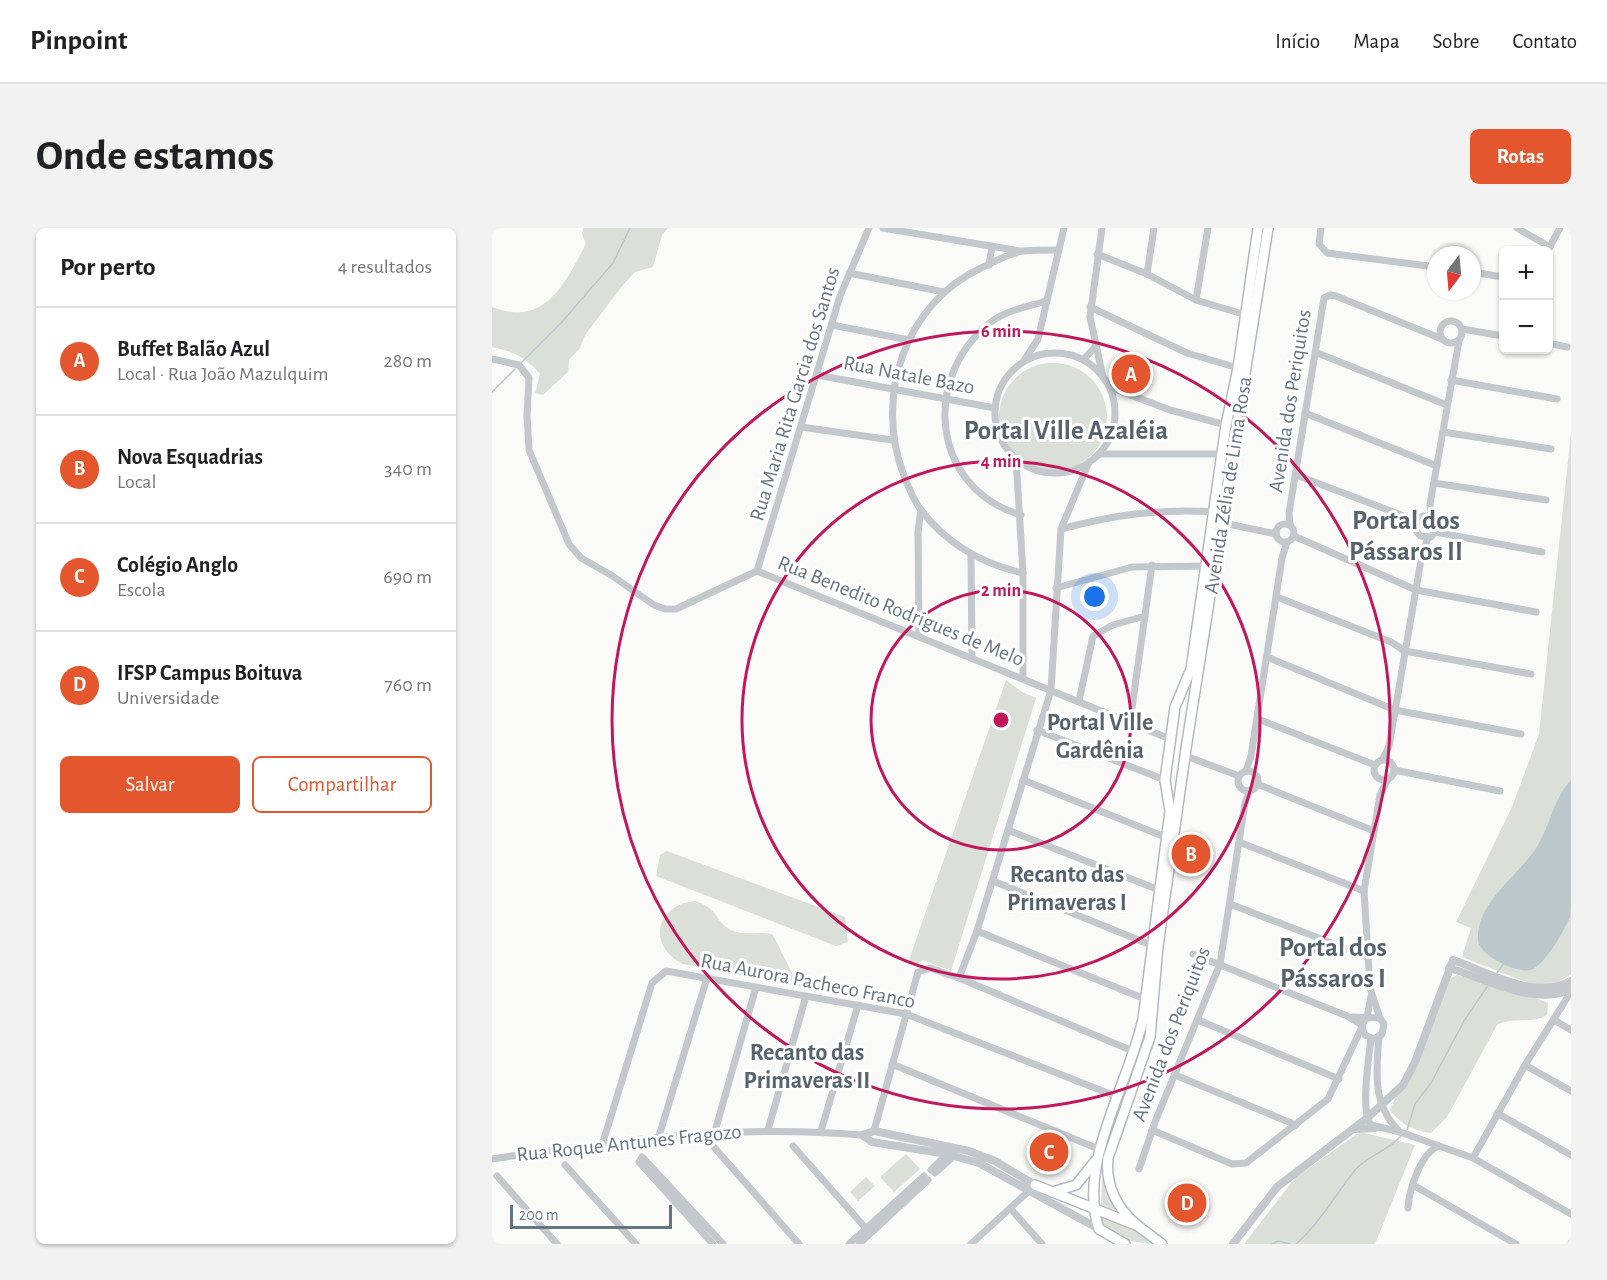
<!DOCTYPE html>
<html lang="pt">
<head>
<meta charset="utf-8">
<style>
  :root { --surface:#fff; --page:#f2f2f2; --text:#202124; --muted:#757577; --line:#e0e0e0; --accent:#e4572e }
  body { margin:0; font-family:"Alegreya Sans",sans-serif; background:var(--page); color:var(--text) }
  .controls { position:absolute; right:18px; top:18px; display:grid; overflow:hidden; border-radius:9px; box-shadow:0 2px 4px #0004 }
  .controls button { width:54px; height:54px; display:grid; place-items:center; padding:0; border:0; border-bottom:2px solid var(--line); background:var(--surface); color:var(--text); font:30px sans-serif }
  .compass { position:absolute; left:935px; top:18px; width:54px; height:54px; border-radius:50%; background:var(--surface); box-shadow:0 2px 4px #0004; rotate:196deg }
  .scale { position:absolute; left:18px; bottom:15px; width:162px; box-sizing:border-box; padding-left:6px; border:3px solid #657683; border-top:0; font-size:16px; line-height:21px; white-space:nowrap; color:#657683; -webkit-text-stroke:4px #fff; paint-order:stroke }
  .you { position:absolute; left:603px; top:369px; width:21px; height:21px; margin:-15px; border:4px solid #fff; border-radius:50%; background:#1a73e8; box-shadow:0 0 0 9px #1a73e833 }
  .badge { display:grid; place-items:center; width:39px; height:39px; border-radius:50%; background:var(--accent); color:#fff; font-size:20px; font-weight:700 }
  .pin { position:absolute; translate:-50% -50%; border:3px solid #fff; box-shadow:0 2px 6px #0006 }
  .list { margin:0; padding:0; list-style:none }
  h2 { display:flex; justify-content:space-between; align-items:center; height:78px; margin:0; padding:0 24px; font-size:26px }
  h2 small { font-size:20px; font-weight:400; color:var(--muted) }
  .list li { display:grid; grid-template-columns:39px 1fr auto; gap:18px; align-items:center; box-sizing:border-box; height:108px; padding:0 24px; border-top:2px solid var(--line) }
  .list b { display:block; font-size:22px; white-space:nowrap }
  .list p { margin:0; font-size:20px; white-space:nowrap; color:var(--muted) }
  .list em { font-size:20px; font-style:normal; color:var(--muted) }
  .actions { display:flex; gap:12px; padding:18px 24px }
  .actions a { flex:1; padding:14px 0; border:2px solid var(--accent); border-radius:9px; text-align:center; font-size:21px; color:var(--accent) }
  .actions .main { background:var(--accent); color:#fff }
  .map { position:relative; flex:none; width:1079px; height:1016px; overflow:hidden; border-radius:9px }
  header { display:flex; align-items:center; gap:36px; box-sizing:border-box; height:84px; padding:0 30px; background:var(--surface); border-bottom:2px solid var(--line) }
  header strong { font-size:28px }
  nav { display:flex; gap:33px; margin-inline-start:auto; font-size:21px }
  .intro { display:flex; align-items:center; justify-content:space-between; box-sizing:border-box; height:144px; padding:0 36px }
  h1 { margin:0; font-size:42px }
  .button { padding:15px 27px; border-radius:9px; background:var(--accent); color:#fff; font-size:21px; font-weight:700 }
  main { display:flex; gap:36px; padding:0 36px }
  aside { flex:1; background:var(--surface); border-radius:9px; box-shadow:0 2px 4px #0004 }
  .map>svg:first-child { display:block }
  .green { fill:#dadfd7 }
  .water { fill:#bbc7cb }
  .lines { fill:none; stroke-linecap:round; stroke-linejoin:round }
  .stream { stroke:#bbc7cb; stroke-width:1.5 }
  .secondary-casing { stroke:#b3babf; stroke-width:12 }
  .minor { stroke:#c3c8cc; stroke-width:7 }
  .tertiary { stroke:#c3c8cc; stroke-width:8 }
  .secondary { stroke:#fff; stroke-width:9 }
  .ring { fill:none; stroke:#c2185b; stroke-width:3 }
  .labels { text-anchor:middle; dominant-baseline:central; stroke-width:6; stroke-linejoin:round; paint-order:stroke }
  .street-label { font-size:21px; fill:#657683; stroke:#fff }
  .quarter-label { font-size:24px; font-weight:bold; fill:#57646e; stroke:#fff }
  .district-label { font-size:27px; font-weight:bold; fill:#57646e; stroke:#fff }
  .centre { fill:#c2185b; stroke:#fff; stroke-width:3 }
  .ring-label { font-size:18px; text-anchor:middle; font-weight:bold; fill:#c2185b; stroke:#fff; stroke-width:6; stroke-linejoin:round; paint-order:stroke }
</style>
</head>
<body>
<header>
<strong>Pinpoint</strong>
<nav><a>Início</a><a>Mapa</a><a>Sobre</a><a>Contato</a></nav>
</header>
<div class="intro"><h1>Onde estamos</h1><a class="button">Rotas</a></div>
<main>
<aside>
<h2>Por perto<small>4 resultados</small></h2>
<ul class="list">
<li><span class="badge">A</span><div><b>Buffet Balão Azul</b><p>Local · Rua João Mazulquim</p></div><em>280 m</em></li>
<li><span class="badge">B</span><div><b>Nova Esquadrias</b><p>Local</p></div><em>340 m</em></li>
<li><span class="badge">C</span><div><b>Colégio Anglo</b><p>Escola</p></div><em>690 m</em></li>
<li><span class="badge">D</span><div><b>IFSP Campus Boituva</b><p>Universidade</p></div><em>760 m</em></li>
</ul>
<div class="actions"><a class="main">Salvar</a><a>Compartilhar</a></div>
</aside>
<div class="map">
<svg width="1079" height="1016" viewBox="0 0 1079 1016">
  <rect width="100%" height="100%" fill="#fafaf8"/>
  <!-- green -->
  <g class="green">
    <path d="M91,0H176L170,7L161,39L143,44L131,57L93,107L88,120L77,132L76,144L51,167L43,165L48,146C35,130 20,123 0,119V79C53,100 73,55 94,16L90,6Z"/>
    <circle cx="561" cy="189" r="54"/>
    <polygon points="1079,205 1079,746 1063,756 1039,756 970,729 979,700 964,694 1020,579 1047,506"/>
    <polygon points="514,452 530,464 544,470 459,743 431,732 424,737 416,735"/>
    <polygon points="175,623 353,689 356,714 344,718 164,648 168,627"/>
    <path d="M203,673C228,681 222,694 239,702C253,709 267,702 281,707L301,747L313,760L191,736C155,718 163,677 203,673Z"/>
    <path d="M965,747L1044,770L1056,775L1055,787C1039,797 1021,788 1005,797L955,889L939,905C922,903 908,896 898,882L958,750Z"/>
    <polygon points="868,904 923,917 883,1016 752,1016 803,950"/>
    <polygon points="414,926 428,941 402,964 388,949"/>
    <polygon points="611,938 629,984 609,977"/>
    <polygon points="374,949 383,958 366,973 358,964"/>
    <path d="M608,987L630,994L667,1016C646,1016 614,1011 608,987Z"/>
  </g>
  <!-- water -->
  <path class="water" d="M1079,552C1079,587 1079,622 1079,657C1079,666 1079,681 1078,689C1072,703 1055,733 1041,741C1028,748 986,727 986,712C984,673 1029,646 1046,617C1058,597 1063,568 1079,552Z"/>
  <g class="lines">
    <!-- stream -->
    <g class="stream">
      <polyline points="30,134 69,95 121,35 138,0"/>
      <polyline points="0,164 23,141"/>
      <polyline points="1005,745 1013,734"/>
      <polyline points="915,902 923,876 939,855 972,793 997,756"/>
      <polyline points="780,1016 786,1013 798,1016"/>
      <path d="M804,1016C829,994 843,967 863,942C875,928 896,923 909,908"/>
    </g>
    <!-- secondary casing -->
    <g class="secondary-casing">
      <g id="secondary">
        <polyline points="543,957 646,998 670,1016"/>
        <polyline points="560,964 584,957 604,932"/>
        <path d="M646,998C625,981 613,957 616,930L658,809L666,718L695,514L776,0"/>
        <path d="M633,1016L607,1001C585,935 637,856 651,791L678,583L673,552L683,479L699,441L734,197L746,140L766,0"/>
      </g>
    </g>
    <!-- minor -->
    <g class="minor">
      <polyline points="391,0 528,23"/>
      <polyline points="610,0 598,89 611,149"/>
      <polyline points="829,0 827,16 835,25 944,39"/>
      <polyline points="1025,0 1058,19"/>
      <polyline points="1056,22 1068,0"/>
      <polyline points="605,26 655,46 704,72 754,87"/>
      <polyline points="497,37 500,18"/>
      <polyline points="980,44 1011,49"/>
      <polyline points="357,45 452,64"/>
      <polyline points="655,46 662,0"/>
      <polyline points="704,72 716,0"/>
      <polyline points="598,79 695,125 746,140"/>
      <circle cx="959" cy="104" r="11"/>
      <polyline points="340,97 417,112"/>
      <polyline points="970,101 1011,108"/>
      <polyline points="1056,115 1075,119"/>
      <polyline points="823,124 955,177"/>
      <circle cx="563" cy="185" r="60"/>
      <polyline points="0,131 27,137 37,150 35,187 37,222 77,316 89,330 119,347 162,377 173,381 184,381 265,343 678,511"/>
      <polyline points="533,131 546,111 572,0"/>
      <polyline points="591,132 603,119"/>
      <polyline points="325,147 503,180"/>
      <polyline points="959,152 1065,171"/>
      <polyline points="618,159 678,182 734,197"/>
      <polyline points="813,185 945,238"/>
      <polyline points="309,199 400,212"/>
      <polyline points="951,204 1059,221"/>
      <polyline points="607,226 730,226"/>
      <polyline points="524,230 531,345 531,450"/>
      <polyline points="804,247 925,293"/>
      <polyline points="942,255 1054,272"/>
      <path d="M529,287C440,261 428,150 499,94C514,82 536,79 554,73"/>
      <polyline points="939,289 931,288 925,293 923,301 928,308 939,309 945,301 939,289 938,276 967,113"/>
      <polyline points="731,295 784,306"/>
      <circle cx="793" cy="305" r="9"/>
      <polyline points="798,296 797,285 832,70 838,67 844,68 950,111"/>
      <path d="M569,301C621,287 669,280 723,284"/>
      <polyline points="943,304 1050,324"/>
      <polyline points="802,308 924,362 1044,384"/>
      <polyline points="479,327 480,429"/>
      <polyline points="265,343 348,68 377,0"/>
      <path d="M531,345C491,336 455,316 429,282C421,272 416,258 411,245C383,169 412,76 489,40C502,34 517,25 531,23C543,22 555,22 567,22"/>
      <polyline points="564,360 640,339 715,338"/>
      <polyline points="785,369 899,414 913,423 1039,446"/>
      <polyline points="427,408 426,304 429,282"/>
      <polyline points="775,429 903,482 1029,506"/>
      <polyline points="587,473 601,408 621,397 653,388"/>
      <polyline points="766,491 883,537"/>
      <polyline points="638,494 660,337"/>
      <polyline points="545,502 673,552"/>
      <polyline points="694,528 747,548"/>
      <polyline points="891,531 897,518 930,326 936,310"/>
      <circle cx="892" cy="542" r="10"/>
      <polyline points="902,542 1008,563"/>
      <polyline points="754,543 759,528 790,330 795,314"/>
      <circle cx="756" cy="553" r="10"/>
      <polyline points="531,552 673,609"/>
      <polyline points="765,556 882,603"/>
      <polyline points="516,602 667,662"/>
      <polyline points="747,614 872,663"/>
      <polyline points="501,653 659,717"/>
      <polyline points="738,676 876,729"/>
      <polyline points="485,703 653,771"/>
      <polyline points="701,726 855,788 870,797"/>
      <polyline points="467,750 643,824"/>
      <polyline points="861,789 888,790 892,796 890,806 882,811 873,807 870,799 873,791"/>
      <polyline points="875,790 879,768"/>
      <polyline points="888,790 878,760 872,663 888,567 896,551"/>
      <polyline points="706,792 847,851"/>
      <polyline points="1062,792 1079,802"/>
      <path d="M887,809C884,844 880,877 908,904"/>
      <path d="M879,810C877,828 868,885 879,897L908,904L981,930L1079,986"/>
      <polyline points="400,836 609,922"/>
      <polyline points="1033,837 1079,863"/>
      <polyline points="683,847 804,897"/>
      <polyline points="1005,885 1079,927"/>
      <polyline points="276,902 314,768"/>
      <polyline points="660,902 740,936 754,935 836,871 870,799"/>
      <polyline points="223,903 264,759"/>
      <polyline points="329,903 366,777"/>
      <polyline points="382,903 426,744 438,740 467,750 485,703 559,462 569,301 597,234"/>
      <polyline points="167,908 215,750"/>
      <polyline points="111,914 160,755 174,743 414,786 626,869"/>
      <polyline points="221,918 307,1016"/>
      <polyline points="301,918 378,1005"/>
      <polyline points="981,930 1033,837 1075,770 1078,757"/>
      <path d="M0,931C128,912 240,896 370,907"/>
      <polyline points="73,937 144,1016"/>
      <polyline points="647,941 663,894 728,736 753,575 758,562"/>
      <polyline points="439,942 455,926"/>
      <polyline points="443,945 462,928"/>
      <polyline points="5,948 65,1016"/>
      <polyline points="921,957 1024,1016"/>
      <polyline points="518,980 550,1016"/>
      <path d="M916,980C917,962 929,924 947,918"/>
      <polyline points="221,1016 147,934 150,929 231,1016"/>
      <polyline points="357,1016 432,948"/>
      <polyline points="367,1016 436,952"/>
      <polyline points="479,1016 539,961"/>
      <polyline points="1079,1016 1079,1015"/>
    </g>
    <!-- tertiary -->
    <g class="tertiary">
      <path d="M957,740C994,750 1042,779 1079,761"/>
      <polyline points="862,901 883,900"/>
      <polyline points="543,957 503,933 477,923 382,903 370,907 380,914 455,926 487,935 607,1001"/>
      <path d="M741,1016L785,959L874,891L911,857L923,834L961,732C996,744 1043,773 1079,753"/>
    </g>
    <!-- secondary -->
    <use href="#secondary" class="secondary"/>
  </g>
  <!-- distance rings -->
  <g class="ring">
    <circle cx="509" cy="492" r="130"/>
    <circle cx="509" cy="492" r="259"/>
    <circle cx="509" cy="492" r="389"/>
  </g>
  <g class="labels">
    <!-- street labels -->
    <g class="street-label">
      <text transform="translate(417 147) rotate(11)">Rua Natale Bazo</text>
      <text transform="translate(303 166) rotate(-73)">Rua Maria Rita Garcia dos Santos</text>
      <text transform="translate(798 173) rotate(-81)">Avenida dos Periquitos</text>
      <text transform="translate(736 257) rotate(-81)">Avenida Zélia de Lima Rosa</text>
      <text transform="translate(409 383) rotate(22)">Rua Benedito Rodrigues de Melo</text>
      <text transform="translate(316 753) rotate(11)">Rua Aurora Pacheco Franco</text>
      <text transform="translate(679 806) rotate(-69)">Avenida dos Periquitos</text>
      <text transform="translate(137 915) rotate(-6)">Rua Roque Antunes Fragozo</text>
    </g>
    <!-- quarter labels -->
    <g class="quarter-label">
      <text x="608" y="495">Portal Ville<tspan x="608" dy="28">Gardênia</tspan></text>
      <text x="575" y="647">Recanto das<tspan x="575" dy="28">Primaveras I</tspan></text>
      <text x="315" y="825">Recanto das<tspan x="315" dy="28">Primaveras II</tspan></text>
    </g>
    <!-- district labels -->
    <g class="district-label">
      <text x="574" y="202">Portal Ville Azaléia</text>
      <text x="914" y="292">Portal dos<tspan x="914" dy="31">Pássaros II</tspan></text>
      <text x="841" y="719">Portal dos<tspan x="841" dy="31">Pássaros I</tspan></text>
    </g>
  </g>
  <circle cx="509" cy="492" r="9" class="centre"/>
  <g class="ring-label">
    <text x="509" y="109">6 min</text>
    <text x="509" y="239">4 min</text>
    <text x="509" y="368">2 min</text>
  </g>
</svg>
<div class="controls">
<button>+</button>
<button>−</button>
</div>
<svg class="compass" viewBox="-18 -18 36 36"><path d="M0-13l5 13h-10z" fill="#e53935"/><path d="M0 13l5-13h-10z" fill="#757577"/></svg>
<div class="scale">200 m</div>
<div class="you"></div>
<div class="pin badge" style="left:639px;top:146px">A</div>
<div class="pin badge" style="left:699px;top:626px">B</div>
<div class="pin badge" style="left:557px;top:924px">C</div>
<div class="pin badge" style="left:695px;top:975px">D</div>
</div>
</main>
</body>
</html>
